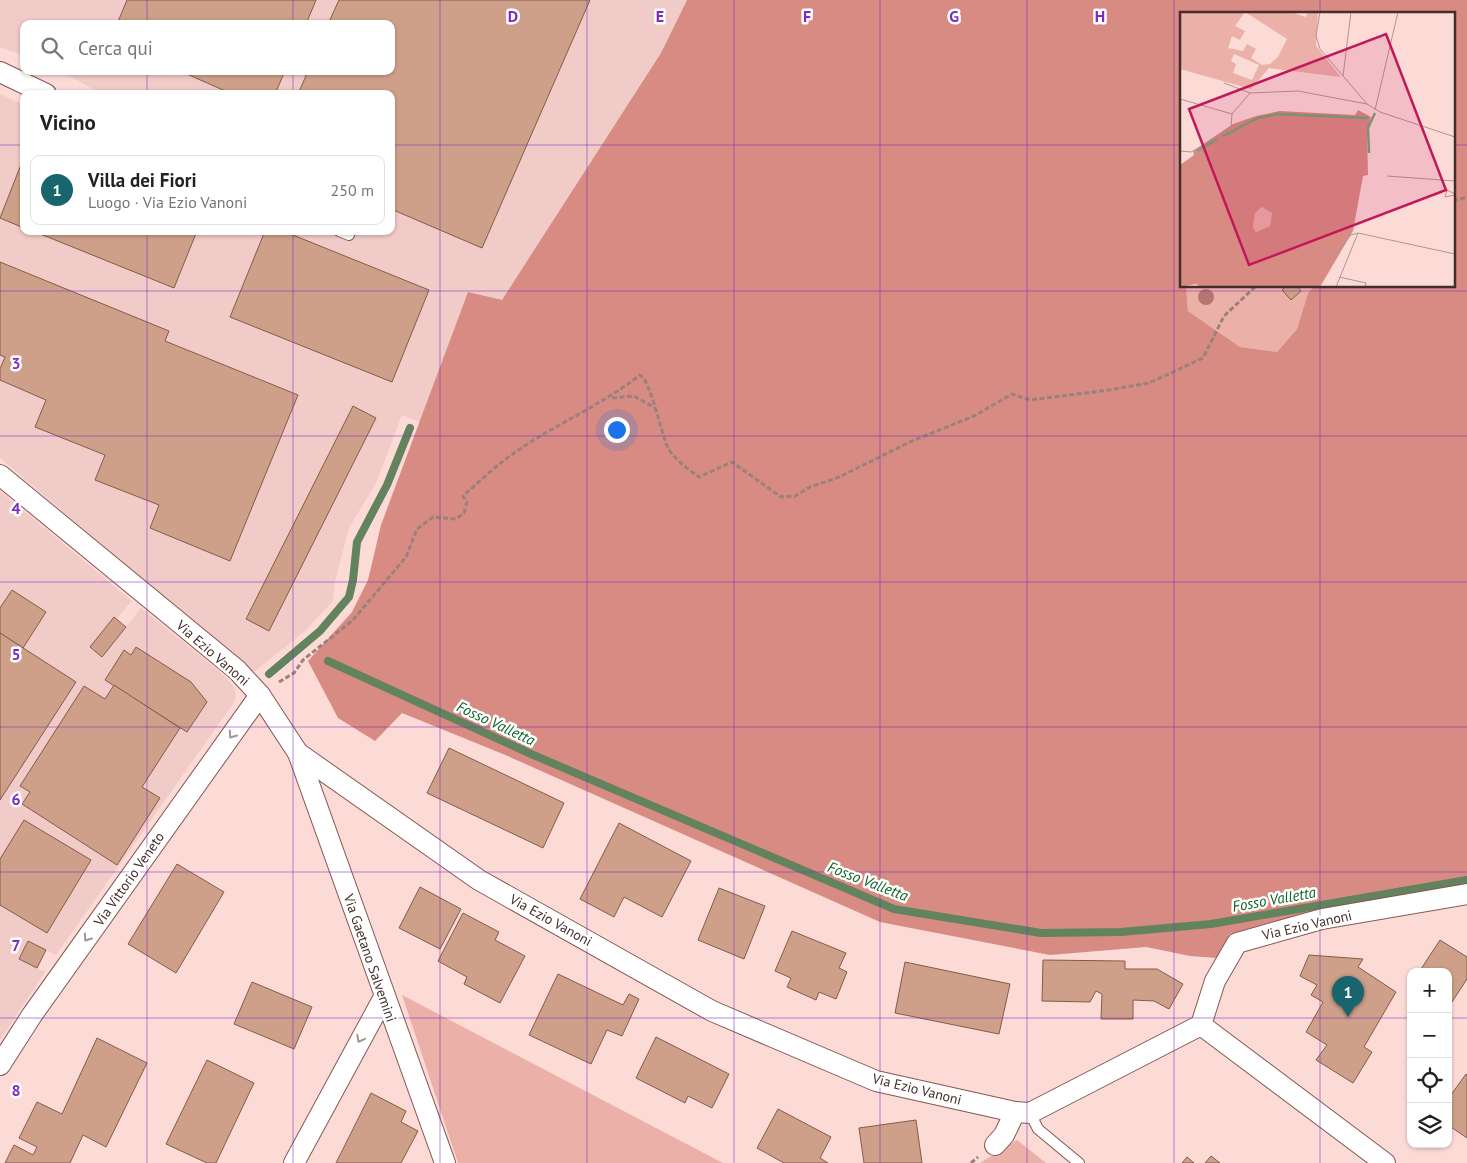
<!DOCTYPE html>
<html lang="it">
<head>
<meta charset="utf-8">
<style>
  :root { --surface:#fff; --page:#f2f2f2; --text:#222; --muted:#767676; --line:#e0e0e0; --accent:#19656e }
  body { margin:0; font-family:"PT Sans",sans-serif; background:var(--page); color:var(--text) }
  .controls { position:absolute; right:15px; bottom:15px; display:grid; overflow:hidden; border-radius:10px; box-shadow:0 1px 4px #0004 }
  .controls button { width:45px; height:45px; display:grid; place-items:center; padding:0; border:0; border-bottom:1px solid var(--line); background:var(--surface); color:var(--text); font:25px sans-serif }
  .you { position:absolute; left:616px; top:429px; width:18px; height:18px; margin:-12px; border:4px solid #fff; border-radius:50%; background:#1a73e8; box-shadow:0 0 0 8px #1a73e833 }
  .badge { display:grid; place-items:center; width:32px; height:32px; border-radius:50%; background:var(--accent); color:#fff; font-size:16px; font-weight:700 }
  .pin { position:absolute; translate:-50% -41px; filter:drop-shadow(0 1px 2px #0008) }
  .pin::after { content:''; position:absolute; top:26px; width:18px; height:15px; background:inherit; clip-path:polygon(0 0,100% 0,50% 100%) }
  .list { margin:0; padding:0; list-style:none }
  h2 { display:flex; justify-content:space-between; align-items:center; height:65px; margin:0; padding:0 20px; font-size:21px }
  h2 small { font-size:16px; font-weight:400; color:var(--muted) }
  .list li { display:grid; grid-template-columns:32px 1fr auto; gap:15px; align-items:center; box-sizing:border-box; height:70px; margin:0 10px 10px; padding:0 10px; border:1px solid var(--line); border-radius:10px }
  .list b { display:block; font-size:19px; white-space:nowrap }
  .list p { margin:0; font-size:16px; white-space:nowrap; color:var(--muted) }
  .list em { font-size:16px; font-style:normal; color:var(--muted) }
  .icon { flex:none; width:28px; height:28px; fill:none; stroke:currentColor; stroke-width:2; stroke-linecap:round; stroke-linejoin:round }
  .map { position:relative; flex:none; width:1467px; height:1163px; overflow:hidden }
  .search { position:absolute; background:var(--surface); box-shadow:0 1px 4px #0004; left:20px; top:20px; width:375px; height:55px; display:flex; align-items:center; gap:12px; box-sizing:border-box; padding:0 18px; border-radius:10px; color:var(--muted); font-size:19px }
  .panel { position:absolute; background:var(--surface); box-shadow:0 1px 4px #0004; left:20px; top:90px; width:375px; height:145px; border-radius:10px }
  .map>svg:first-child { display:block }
  .built { fill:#f1cbc7 }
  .green { fill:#ebb0a8 }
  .forest { fill:#d78b82; fill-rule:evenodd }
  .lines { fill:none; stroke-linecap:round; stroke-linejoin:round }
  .stream { stroke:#62835e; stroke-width:8 }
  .building { fill:#cea08a; stroke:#845b47 }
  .service-casing { stroke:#865852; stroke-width:12 }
  .minor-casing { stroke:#865852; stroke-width:22 }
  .path { stroke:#9b807c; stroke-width:3; stroke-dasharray:5 2.5; stroke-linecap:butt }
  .service { stroke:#fff; stroke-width:10 }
  .minor { stroke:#fff; stroke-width:20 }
  .tree { fill:#b67572 }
  .oneway { stroke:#a19695 }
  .grid { fill:none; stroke:#7b2cbf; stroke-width:1; stroke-opacity:0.55 }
  .labels { text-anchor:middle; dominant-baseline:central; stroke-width:5; stroke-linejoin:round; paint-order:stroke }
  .street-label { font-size:14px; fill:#432e2b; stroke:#fff }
  .water-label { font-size:15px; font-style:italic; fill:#0e6525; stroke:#fff }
  .inset-river { fill:none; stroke:#6fa774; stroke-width:2.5 }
  .inset-road { fill:none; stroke:#b29692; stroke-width:1 }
  .view { fill:#c2185b; fill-opacity:0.15; stroke:#c2185b; stroke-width:2.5 }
  .inset-edge { fill:none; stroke:#432e2b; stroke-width:2.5 }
  .grid-label { font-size:16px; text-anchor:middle; font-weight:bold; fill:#7b2cbf; stroke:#fff; stroke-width:5; stroke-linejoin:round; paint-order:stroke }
</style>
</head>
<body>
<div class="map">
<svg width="1467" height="1163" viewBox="0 0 1467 1163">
  <rect width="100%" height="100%" fill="#fcdbd7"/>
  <!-- built -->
  <g class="built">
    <polygon points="0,0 687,0 661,53 502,301 468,292 420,422 402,415 376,483 349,528 335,582 333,601 305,631 253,673 0,458 0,94 24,105 24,231 391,231 391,94 103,94 59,71 391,71 391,24 24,24 24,56 0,47"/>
    <polygon points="0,491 132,601 90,648 102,657 141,608 218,670 232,684 236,692 235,701 56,955 28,941 19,959 45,972 0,1040"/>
  </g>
  <!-- green -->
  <g class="green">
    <polygon points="1186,286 1314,286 1308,293 1297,329 1277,352 1240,347 1188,311"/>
    <polygon points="402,995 723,1163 458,1163"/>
    <polygon points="1017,1140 1046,1163 980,1163"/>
  </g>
  <!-- forest -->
  <path class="forest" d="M687,0H1467V887L1272,922L1230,934L1217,958L1190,956L1146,947L1050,955L880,922L503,754L402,713L375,741L338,718L308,661L352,612L368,580L381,525L468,292L502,300L661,53ZM1181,14H1453V286H1314L1308,293L1297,329L1277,352L1240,347L1188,311L1186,286H1181Z"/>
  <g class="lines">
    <!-- stream -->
    <g class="stream">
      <polyline points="328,661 531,754 894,909 1041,933 1121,932 1211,924 1467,880"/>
      <polyline points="269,674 320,631 349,597 353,580 357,542 387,485 410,428"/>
    </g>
  </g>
  <!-- building -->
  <g class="building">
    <polygon points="127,0 316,0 306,24 117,24"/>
    <polygon points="339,0 590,0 482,248 391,209 391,94 298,94 308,71 391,71 391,24 328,24"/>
    <polygon points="180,71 285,71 275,94 232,94"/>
    <polygon points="24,157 24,228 0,218"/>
    <polygon points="33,231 197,231 174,288"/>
    <polygon points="265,231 283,231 429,290 392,382 230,317"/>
    <polygon points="0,262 169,331 165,341 298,395 230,561 150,528 159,505 95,480 105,455 35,427 46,400 0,380 0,369 5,357 0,355"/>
    <polygon points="1286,286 1297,286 1301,291 1291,300 1282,290"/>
    <polygon points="353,406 376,418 269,631 246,619"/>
    <polygon points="12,590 46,612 23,648 0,633 0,608"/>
    <polygon points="114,617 126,627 102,657 90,647"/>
    <polygon points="0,633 76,682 0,800"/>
    <polygon points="136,647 191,682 207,702 187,732 105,680 124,650 131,655"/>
    <polygon points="114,685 180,728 142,787 160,798 117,865 22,804 30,792 20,786 84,686 105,699"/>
    <polygon points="449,748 564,803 543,848 427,793"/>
    <polygon points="24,820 91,860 47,933 0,905 0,859"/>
    <polygon points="619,823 691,861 662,917 624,897 614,917 580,899"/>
    <polygon points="177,864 224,892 176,973 128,944"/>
    <polygon points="420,887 461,909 440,949 399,928"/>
    <polygon points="719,888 765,906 744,959 698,940"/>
    <polygon points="463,913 499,932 495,940 525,956 500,1003 464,984 467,977 438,961"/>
    <polygon points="792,931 846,953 839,968 847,972 836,999 819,992 816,1000 787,987 791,978 775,971"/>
    <polygon points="1440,940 1467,957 1467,979 1452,1002 1448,1000 1448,972 1419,972"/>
    <polygon points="28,941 46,950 37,968 19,959"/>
    <polygon points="1309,955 1363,959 1358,967 1396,992 1364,1047 1372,1052 1353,1083 1316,1060 1327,1045 1306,1032 1323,1002 1311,995 1317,985 1300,976"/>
    <polygon points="1043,960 1125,961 1125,969 1157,969 1183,984 1169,1009 1154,1001 1133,1000 1133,1019 1101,1019 1102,994 1096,991 1090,1002 1042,1001"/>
    <polygon points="905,962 1010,984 999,1034 895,1013"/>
    <polygon points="558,974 623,1005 629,994 639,999 622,1036 607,1030 591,1064 529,1035"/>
    <polygon points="252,982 312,1007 294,1049 234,1024"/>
    <polygon points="656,1037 729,1074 712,1108 688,1096 685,1103 636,1078"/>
    <polygon points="97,1038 147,1063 106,1147 83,1135 70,1163 5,1163 14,1145 33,1155 37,1147 19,1138 37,1102 62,1114"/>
    <polygon points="207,1060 254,1083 216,1163 207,1163 166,1144"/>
    <polygon points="1466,1074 1467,1075 1467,1138 1448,1125 1448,1099"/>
    <polygon points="371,1093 406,1111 401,1122 418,1131 401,1163 336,1163"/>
    <polygon points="778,1109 831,1137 820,1158 828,1163 784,1163 757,1148"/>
    <polygon points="916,1120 922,1163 864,1163 859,1128"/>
    <polygon points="1211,1156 1220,1163 1205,1163"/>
    <polygon points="1187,1157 1194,1163 1182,1163"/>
  </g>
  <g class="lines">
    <!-- service casing -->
    <g class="service-casing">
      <g id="service">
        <polyline points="339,231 349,235"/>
        <polyline points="1030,1113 1038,1129 1079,1163"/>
      </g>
    </g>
    <!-- minor casing -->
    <g class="minor-casing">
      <g id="minor">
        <polyline points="0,72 46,94"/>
        <polyline points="0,475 237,670 260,695 298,753 479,880 712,1011 876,1081 1015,1112 1030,1113 1201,1025 1385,1163"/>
        <polyline points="298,753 445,1163"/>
        <polyline points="1201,1025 1215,981 1237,943 1322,919 1467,894"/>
        <polyline points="0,1065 32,1015 260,695"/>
        <polyline points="995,1145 1004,1135 1015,1112"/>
        <polyline points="294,1163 384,997"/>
      </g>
    </g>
    <!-- path -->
    <g class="path">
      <polyline points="1453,201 1467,197"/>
      <polyline points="612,398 634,396 655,408"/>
      <path d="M279,682L294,673L303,660L353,620L406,557L417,529L433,517L456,519L464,513L467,502L463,496C478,483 493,468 510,456C551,426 599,407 640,375C651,381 661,434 668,448C675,460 688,469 699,477L732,462L781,497L795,496L810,487L837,478L912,441L974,416L1012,394L1030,400L1109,390L1149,383L1203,358L1224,316L1256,286"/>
      <polyline points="971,1163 978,1157"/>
    </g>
    <!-- service -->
    <use href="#service" class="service"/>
    <!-- minor -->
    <use href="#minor" class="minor"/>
  </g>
  <!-- trees -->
  <circle class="tree" cx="1206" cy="297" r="8"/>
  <!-- one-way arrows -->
  <defs><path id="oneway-chevron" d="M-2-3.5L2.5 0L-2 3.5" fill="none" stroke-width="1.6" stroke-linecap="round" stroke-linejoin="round" transform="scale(1.25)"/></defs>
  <g class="oneway">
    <use href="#oneway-chevron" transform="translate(232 735) rotate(125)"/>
    <use href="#oneway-chevron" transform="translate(87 938) rotate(125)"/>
    <use href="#oneway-chevron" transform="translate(360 1039) rotate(118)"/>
  </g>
  <!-- grid -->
  <path class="grid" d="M147,0V24M293,0V24M440,0V1163M587,0V1163M734,0V1163M880,0V1163M1027,0V1163M1174,0V1163M1320,0V14M147,71V94M293,71V94M0,145H24M391,145H1181M1453,145H1467M147,231V1163M293,231V1163M1320,286V1163M0,291H1467M0,436H1467M0,582H1467M0,727H1467M0,872H1467M0,1018H1411M1448,1018H1467"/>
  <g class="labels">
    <!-- street labels -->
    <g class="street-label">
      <text transform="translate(213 653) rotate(41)">Via Ezio Vanoni</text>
      <text transform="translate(129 879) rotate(-55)">Via Vittorio Veneto</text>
      <text transform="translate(551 920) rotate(29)">Via Ezio Vanoni</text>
      <text transform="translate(1307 925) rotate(-13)">Via Ezio Vanoni</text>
      <text transform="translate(370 958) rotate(71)">Via Gaetano Salvemini</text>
      <text transform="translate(917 1089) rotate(14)">Via Ezio Vanoni</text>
    </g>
    <!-- water labels -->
    <g class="water-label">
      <text transform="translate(496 723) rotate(25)">Fosso Valletta</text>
      <text transform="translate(868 881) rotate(21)">Fosso Valletta</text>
      <text transform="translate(1274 899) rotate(-10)">Fosso Valletta</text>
    </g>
  </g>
  <!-- overview -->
  <g transform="translate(1180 12)">
    <rect width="275" height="275" fill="#fcdbd7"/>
    <path d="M0,0H111L126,5L128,0H138L136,34L161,65L89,56L71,77L0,57ZM65,0L107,27L98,45L90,52L82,53L71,46L76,37L67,32L63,39L48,36L52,24L60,28L65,19L55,14ZM54,42L79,53L72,68L53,61L56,52L51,49ZM82,195L90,197L92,201L90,214L76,220L73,215L75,201Z" fill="#ebb0a8" fill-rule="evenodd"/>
    <path d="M178,98L191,105L187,119L188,163L183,164L173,219L140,275H20L16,272L0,275V153L14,143L13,139L53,112L76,104L100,99L175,103ZM82,195L92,201L90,214L76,220L73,215L75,201Z" fill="#d78b82" fill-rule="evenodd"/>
    <path class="inset-river" d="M43,124L78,106L99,102L188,106M17,139L37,127M189,141L188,116L195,101"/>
    <path class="inset-road" d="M140,0L136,24L140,37L187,92M163,64L171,0M44,71L70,81M0,87L52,102L70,81L118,79L187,92L200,100L275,125M195,98L218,0M0,139L11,140L41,123L51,115L52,102M207,164L275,169M275,182L267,178L265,185L275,183M148,250L171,223L178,221M159,265L186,271L185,275M156,275L178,221L275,242"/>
    <path class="view" d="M206,22L266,178L69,253L9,97Z"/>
    <rect width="275" height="275" class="inset-edge"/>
  </g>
  <g class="grid-label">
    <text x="513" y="22">D</text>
    <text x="660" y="22">E</text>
    <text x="807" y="22">F</text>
    <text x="954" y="22">G</text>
    <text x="1100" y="22">H</text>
    <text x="16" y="369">3</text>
    <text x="16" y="514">4</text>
    <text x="16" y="660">5</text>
    <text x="16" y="805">6</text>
    <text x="16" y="951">7</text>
    <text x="16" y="1096">8</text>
  </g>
</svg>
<div class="controls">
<button>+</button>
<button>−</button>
<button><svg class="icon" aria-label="locate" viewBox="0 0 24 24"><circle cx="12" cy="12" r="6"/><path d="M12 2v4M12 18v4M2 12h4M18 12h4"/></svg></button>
<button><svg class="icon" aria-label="layers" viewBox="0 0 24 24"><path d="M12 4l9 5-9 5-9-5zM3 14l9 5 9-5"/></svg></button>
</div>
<div class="you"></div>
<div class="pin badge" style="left:1348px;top:1017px">1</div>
<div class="search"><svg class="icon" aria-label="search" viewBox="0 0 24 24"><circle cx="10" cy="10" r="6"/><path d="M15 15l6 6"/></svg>Cerca qui</div>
<section class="panel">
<h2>Vicino<small></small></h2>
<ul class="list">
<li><span class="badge">1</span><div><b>Villa dei Fiori</b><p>Luogo · Via Ezio Vanoni</p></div><em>250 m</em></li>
</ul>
</section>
</div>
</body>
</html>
